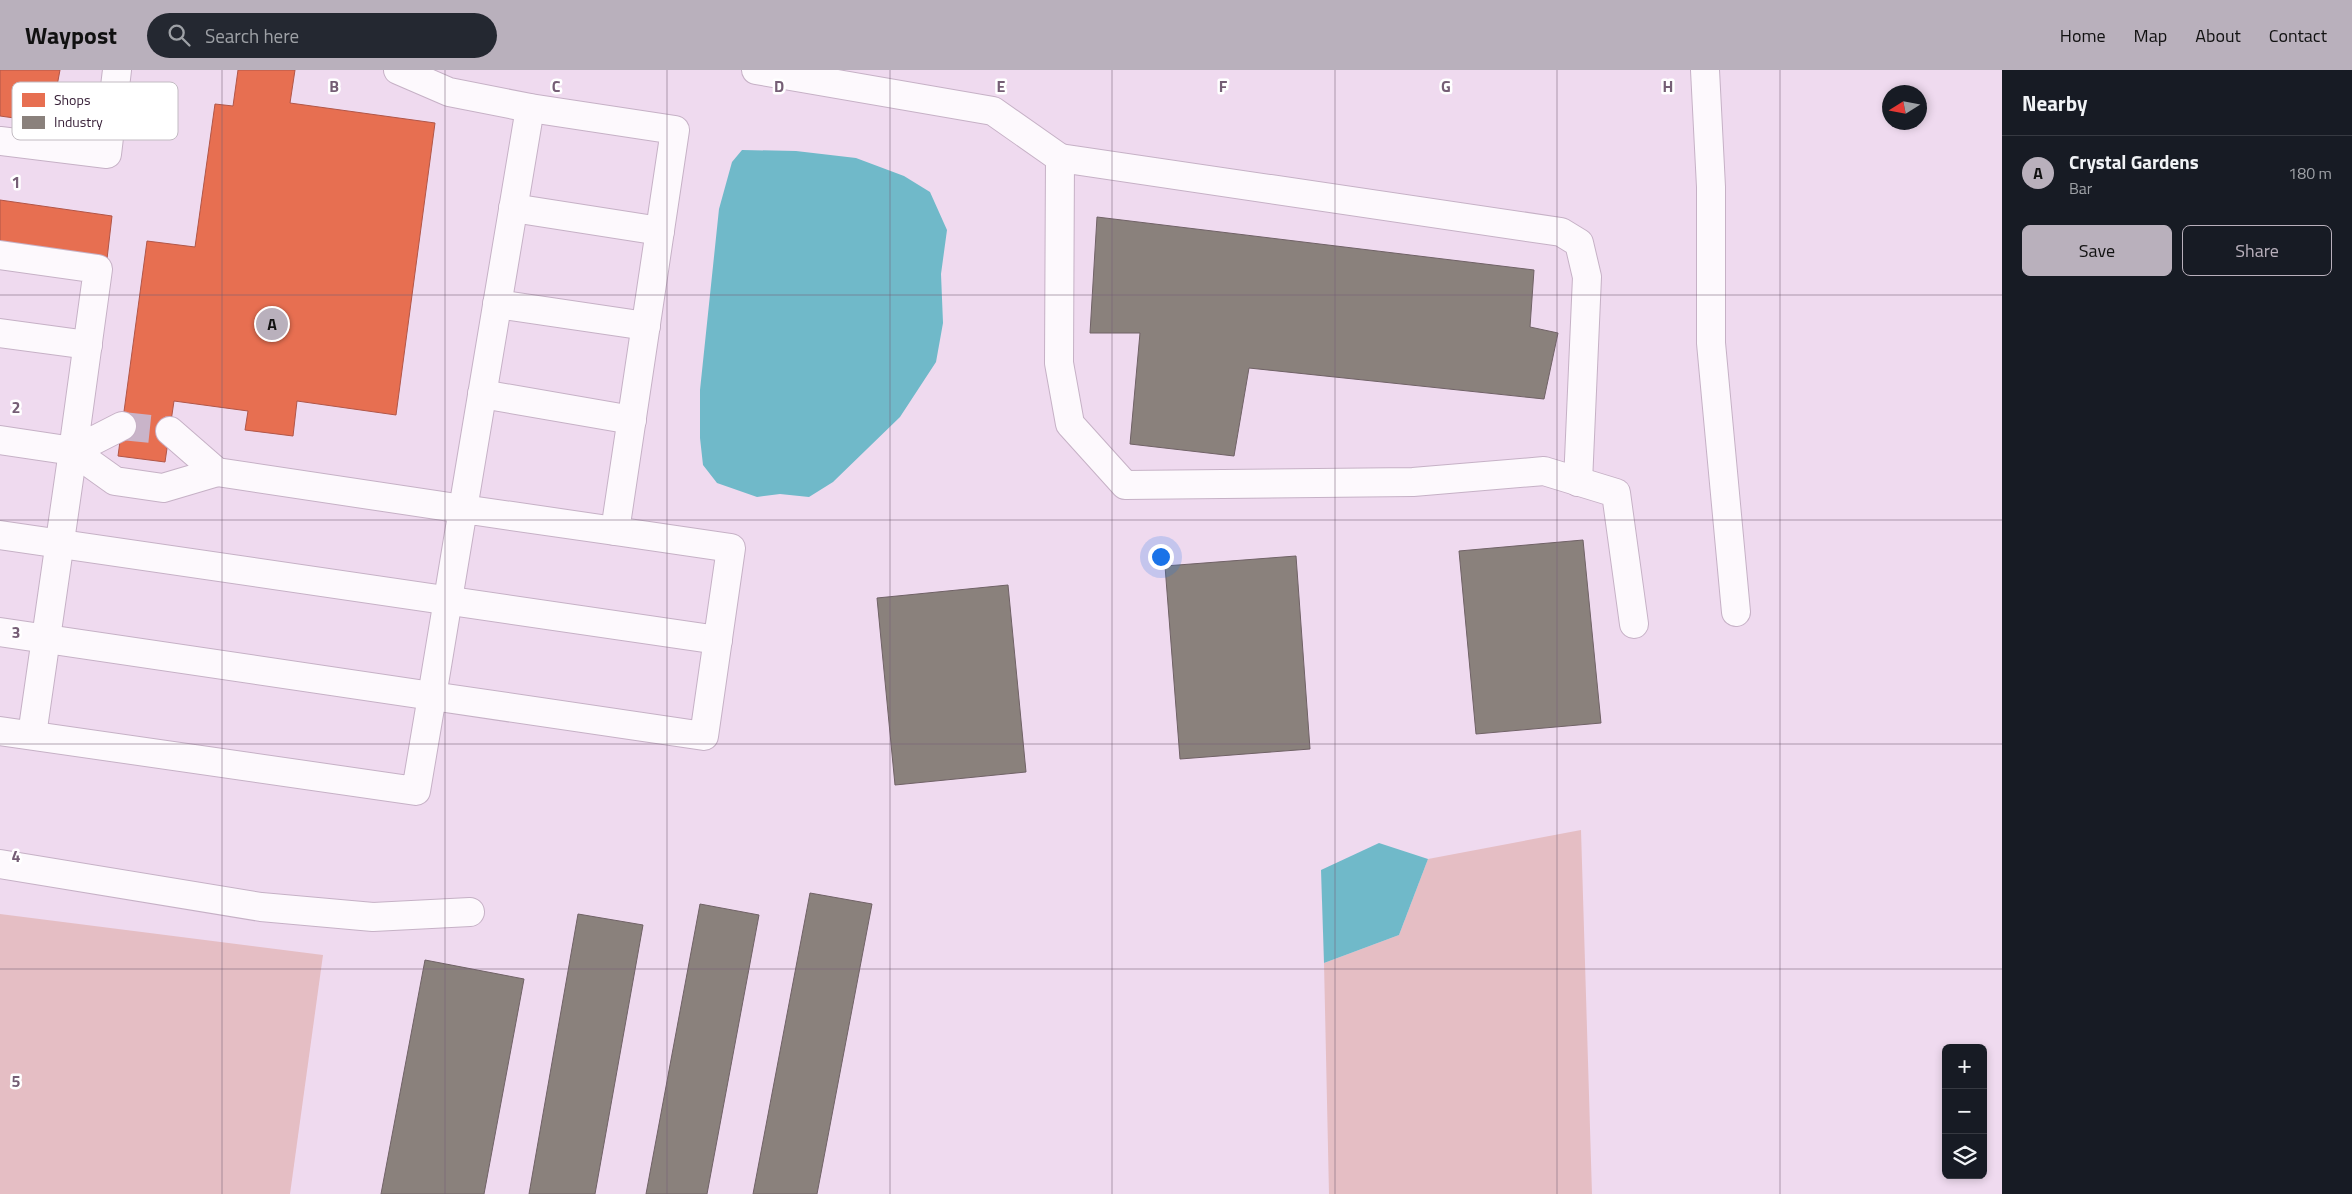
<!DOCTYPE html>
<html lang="en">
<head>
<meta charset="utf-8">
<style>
  :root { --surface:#171b24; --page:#242831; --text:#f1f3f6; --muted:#9ea1a6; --line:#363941; --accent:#b9b0bc }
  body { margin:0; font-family:"Titillium Web",sans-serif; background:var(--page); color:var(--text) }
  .controls { position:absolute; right:15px; bottom:15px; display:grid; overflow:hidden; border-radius:8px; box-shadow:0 2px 8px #0003 }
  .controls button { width:45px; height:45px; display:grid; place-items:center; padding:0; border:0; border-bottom:1px solid var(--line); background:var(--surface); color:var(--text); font:25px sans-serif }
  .compass { position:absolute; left:1882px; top:15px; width:45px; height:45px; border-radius:50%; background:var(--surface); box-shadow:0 2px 8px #0003; rotate:259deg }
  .you { position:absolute; left:1160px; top:486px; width:18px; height:18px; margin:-12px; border:4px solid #fff; border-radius:50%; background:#1a73e8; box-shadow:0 0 0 8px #1a73e833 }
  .badge { display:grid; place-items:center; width:32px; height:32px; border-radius:50%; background:var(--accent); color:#111; font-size:16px; font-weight:700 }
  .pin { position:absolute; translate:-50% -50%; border:2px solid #fff; box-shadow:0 1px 5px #0006 }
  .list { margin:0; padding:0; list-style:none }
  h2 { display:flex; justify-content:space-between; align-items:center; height:65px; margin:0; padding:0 20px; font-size:21px }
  h2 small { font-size:16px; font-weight:400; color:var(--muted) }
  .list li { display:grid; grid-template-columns:32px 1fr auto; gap:15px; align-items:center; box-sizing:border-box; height:75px; padding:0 20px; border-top:1px solid var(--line) }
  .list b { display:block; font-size:19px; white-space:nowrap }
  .list p { margin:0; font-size:16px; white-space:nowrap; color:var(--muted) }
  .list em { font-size:16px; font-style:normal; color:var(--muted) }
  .actions { display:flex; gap:10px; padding:15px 20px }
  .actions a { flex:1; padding:11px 0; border:1px solid var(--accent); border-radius:8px; text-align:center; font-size:18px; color:var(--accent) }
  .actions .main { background:var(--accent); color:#111 }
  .icon { flex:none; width:28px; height:28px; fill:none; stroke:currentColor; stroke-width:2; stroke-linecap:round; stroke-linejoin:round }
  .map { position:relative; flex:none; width:2002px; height:1124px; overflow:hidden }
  header { display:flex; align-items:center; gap:30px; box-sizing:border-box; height:70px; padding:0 25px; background:var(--accent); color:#111 }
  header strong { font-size:24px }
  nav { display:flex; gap:28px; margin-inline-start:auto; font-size:18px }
  .search { width:350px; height:45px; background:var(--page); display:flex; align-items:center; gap:12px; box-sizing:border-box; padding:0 18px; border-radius:28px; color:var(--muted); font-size:19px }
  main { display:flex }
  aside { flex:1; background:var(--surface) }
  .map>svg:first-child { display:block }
  .green { fill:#e5bec4 }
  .water { fill:#70b9c9 }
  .shops { fill:#e76f51; stroke:#b15648 }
  .industry { fill:#8a817c; stroke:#706266 }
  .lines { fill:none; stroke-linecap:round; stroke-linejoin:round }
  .minor-tunnel { stroke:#c9b4c9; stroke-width:28; stroke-dasharray:28 14; stroke-linecap:butt }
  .minor-casing { stroke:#c6b1c6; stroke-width:30 }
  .minor { stroke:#fdf9fd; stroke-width:28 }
  .grid { fill:none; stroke:#755e75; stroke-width:1; stroke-opacity:0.55 }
  .key { fill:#fff; stroke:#c2bbc2; stroke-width:1 }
  .key-label { font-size:14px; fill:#331b33 }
  .grid-label { font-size:16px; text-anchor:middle; font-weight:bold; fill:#755e75; stroke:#fff; stroke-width:5; stroke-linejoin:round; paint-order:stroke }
</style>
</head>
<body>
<header>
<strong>Waypost</strong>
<div class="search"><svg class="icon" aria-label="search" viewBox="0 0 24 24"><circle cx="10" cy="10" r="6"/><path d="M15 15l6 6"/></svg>Search here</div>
<nav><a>Home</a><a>Map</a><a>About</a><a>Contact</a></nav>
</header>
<main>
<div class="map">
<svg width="2002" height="1124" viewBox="0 0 2002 1124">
  <rect width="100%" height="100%" fill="#efdaef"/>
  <!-- green -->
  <g class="green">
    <polygon points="1581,760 1592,1124 1329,1124 1324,893 1399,865 1428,789"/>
    <polygon points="0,844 323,885 290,1124 0,1124"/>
  </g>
  <!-- water -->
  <g class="water">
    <polygon points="742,80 796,81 856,88 904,106 930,122 947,160 941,204 943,253 936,292 900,347 833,412 809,427 780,424 757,427 717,413 703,395 700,368 700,320 719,139 732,92"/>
    <polygon points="1379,773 1428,789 1399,865 1324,893 1321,800"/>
  </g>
  <!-- shops -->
  <g class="shops">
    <polygon points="0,0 60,0 50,53 0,46"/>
    <polygon points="238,0 295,0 290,33 435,53 396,345 297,331 293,366 245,360 248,341 174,331 165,392 118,386 147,171 195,177 215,34 233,36"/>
    <polygon points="0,130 112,146 107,189 0,173"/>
  </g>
  <!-- industry -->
  <g class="industry">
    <polygon points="1097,147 1534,200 1530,257 1558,263 1544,329 1249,298 1234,386 1130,374 1140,263 1090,263"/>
    <polygon points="1583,470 1601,653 1476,664 1459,481"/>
    <polygon points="1296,486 1310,679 1180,689 1165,496"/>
    <polygon points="1008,515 1026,702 895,715 877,528"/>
    <polygon points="810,823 872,834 817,1124 753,1124"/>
    <polygon points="700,834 759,845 707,1124 646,1124"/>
    <polygon points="578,844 643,855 595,1124 529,1124"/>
    <polygon points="425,890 524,909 484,1124 381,1124"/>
  </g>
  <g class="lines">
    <!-- minor-tunnel -->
    <polyline class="minor-tunnel" points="122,356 170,361"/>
    <!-- minor casing -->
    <g class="minor-casing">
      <g id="minor">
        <polyline points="756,0 993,41 1060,88 1059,293 1070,354 1125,415 1413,412 1544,401 1616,423 1634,554"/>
        <polyline points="1705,0 1711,117 1711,273 1736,542"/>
        <polyline points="0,71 107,84 117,0"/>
        <polyline points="1060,88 1561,162 1579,173 1587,207 1578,412"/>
        <polyline points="513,138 660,161"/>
        <polyline points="0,185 98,199 73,381 122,356"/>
        <polyline points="497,234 646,256"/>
        <polyline points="0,263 88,275"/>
        <polyline points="482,324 632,350"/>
        <polyline points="170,361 217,402 463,439 530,38"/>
        <polyline points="0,370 73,381 115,411 163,418 217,402"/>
        <polyline points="0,465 718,570"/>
        <polyline points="0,562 432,626 463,439 615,461"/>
        <polyline points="0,661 416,721 432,626 704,666 731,478 615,461 675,60 530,38 449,22 398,0"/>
        <polyline points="32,665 73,381"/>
        <polyline points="0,794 261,837 373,847 470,842"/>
      </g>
    </g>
    <!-- minor -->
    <use href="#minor" class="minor"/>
  </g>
  <!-- grid -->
  <path class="grid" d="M222,0V1124M445,0V1124M667,0V1124M890,0V1124M1112,0V1124M1335,0V1124M1557,0V1124M1780,0V1124M0,225H2002M0,450H2002M0,674H2002M0,899H2002"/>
  <!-- legend -->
  <rect x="12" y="12" width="166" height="58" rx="8" class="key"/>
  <rect x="22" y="23" width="23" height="14" fill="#e76f51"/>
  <rect x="22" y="46" width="23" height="13" fill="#8a817c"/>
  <g class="key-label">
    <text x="54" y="35">Shops</text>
    <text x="54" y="57">Industry</text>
  </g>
  <g class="grid-label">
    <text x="334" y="22">B</text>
    <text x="556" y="22">C</text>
    <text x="779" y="22">D</text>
    <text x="1001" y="22">E</text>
    <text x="1223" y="22">F</text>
    <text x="1446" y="22">G</text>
    <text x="1668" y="22">H</text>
    <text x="16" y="118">1</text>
    <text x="16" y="343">2</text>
    <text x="16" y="568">3</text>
    <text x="16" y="792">4</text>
    <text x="16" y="1017">5</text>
  </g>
</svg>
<div class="controls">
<button>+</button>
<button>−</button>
<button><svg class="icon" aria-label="layers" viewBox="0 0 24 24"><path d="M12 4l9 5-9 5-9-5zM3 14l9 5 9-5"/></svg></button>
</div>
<svg class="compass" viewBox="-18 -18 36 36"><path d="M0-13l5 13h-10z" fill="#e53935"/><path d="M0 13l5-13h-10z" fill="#9ea1a6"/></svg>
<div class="you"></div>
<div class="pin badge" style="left:272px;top:254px">A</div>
</div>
<aside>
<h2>Nearby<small></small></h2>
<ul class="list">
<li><span class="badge">A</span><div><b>Crystal Gardens</b><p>Bar</p></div><em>180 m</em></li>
</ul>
<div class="actions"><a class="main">Save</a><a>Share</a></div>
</aside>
</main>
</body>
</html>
